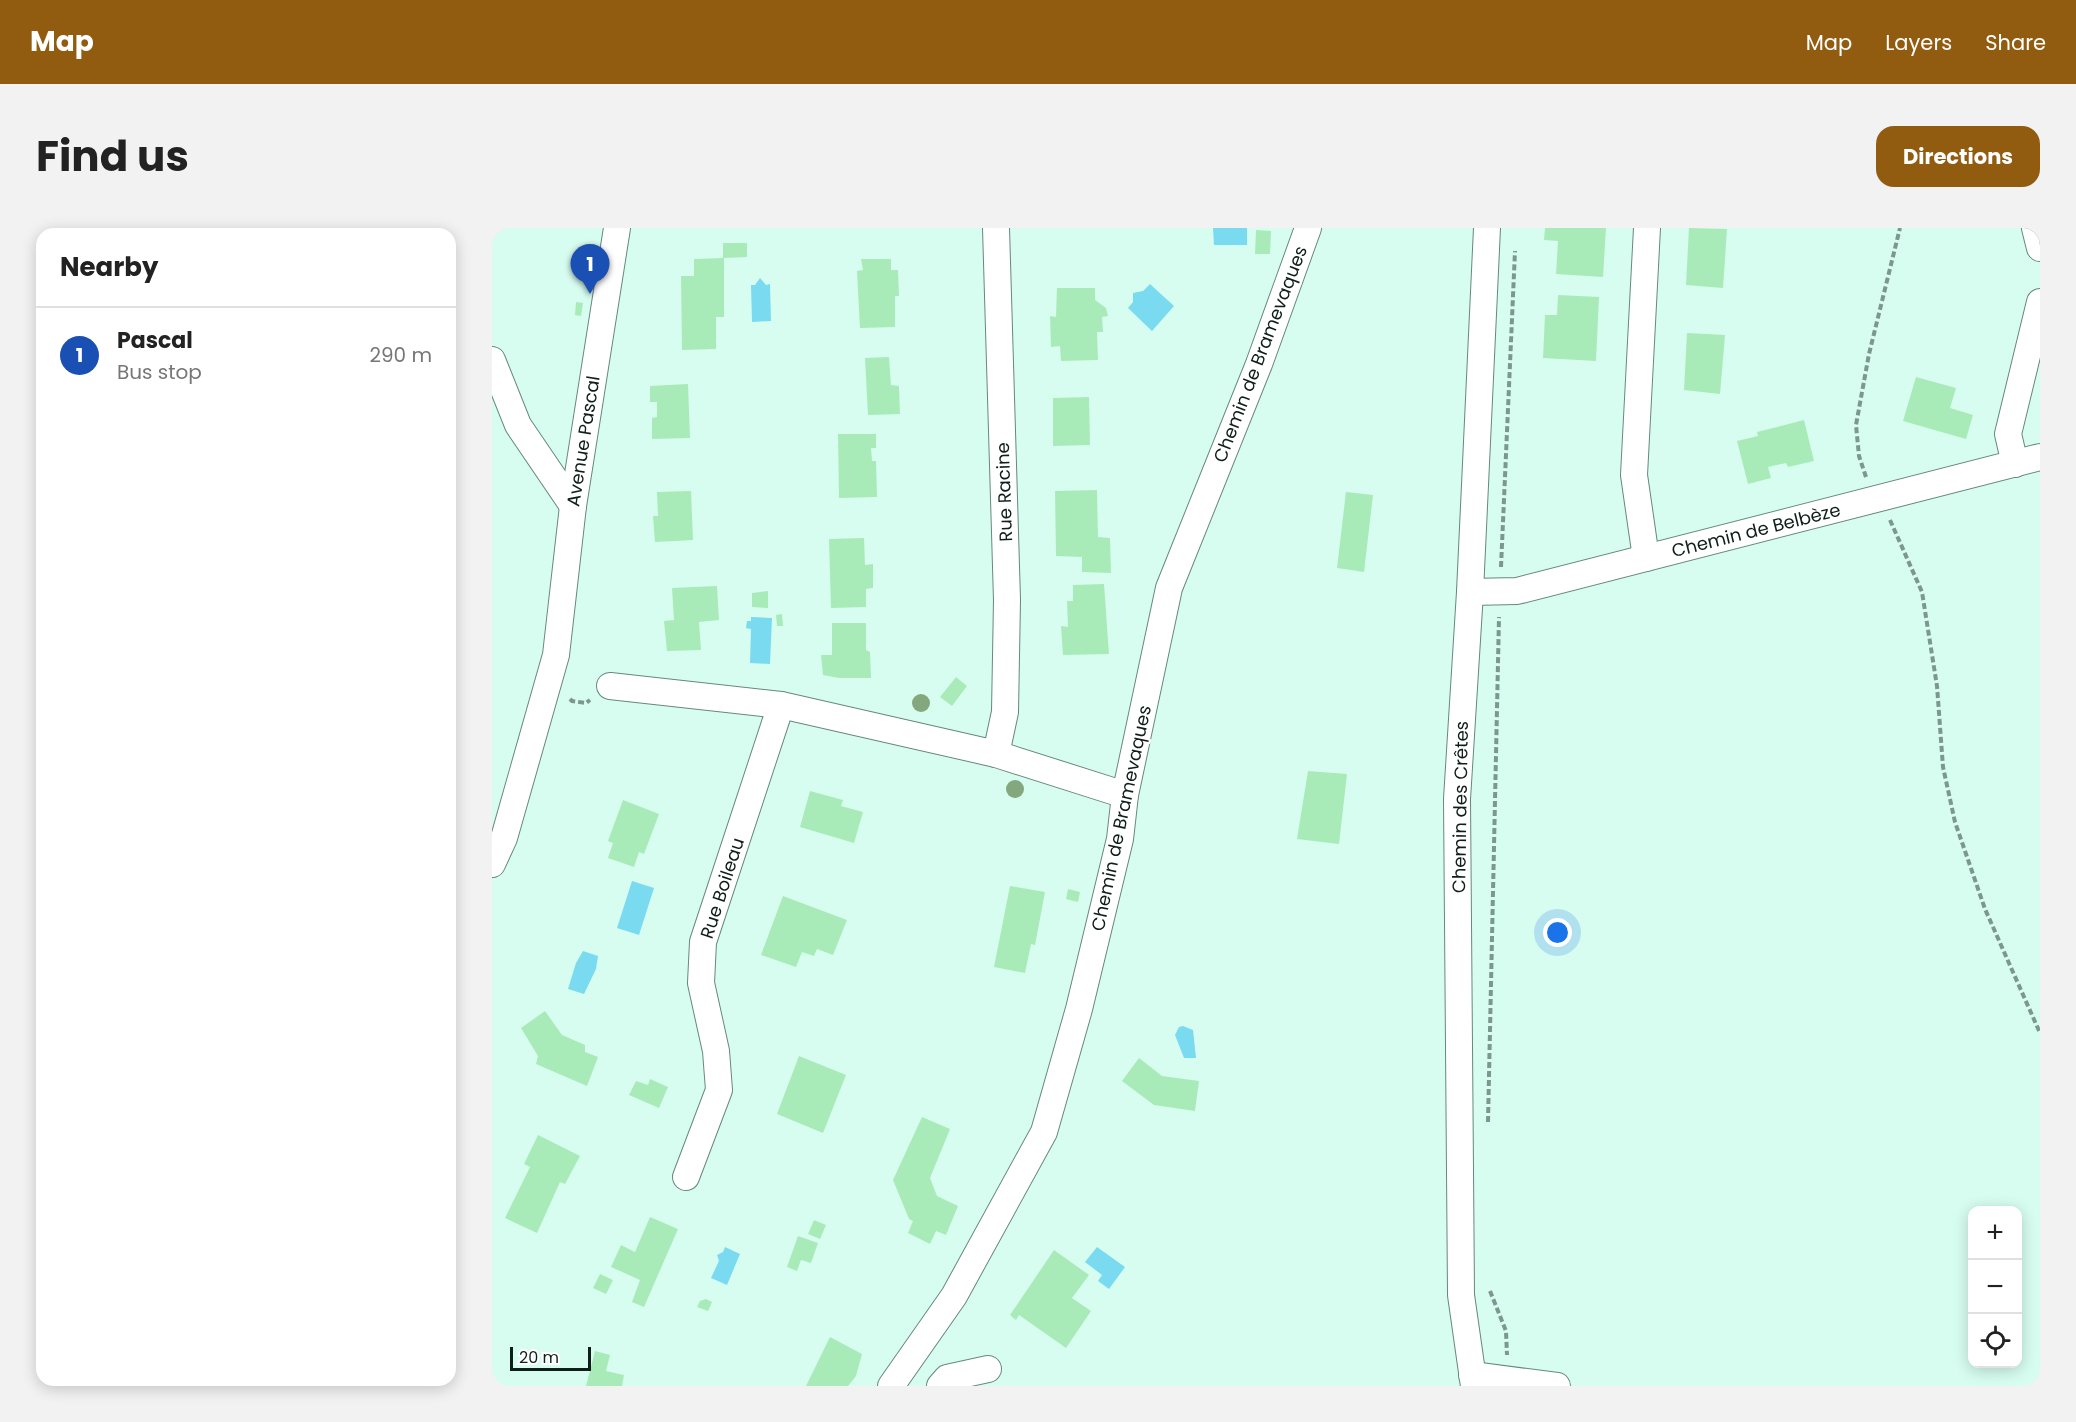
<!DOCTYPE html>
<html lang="en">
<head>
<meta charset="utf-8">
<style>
  :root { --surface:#fff; --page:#f2f2f2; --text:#222; --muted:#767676; --line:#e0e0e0; --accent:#915c10 }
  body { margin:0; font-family:Poppins,sans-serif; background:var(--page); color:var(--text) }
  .controls { position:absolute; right:18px; bottom:18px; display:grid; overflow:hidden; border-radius:12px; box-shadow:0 3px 15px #0003 }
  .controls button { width:54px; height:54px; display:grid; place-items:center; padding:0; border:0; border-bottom:2px solid var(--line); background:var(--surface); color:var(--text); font:30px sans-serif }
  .scale { position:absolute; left:18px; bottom:15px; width:81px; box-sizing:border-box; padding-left:6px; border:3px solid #101e19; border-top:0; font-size:16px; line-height:21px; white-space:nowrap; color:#101e19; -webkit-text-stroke:4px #fff; paint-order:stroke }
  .you { position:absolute; left:1066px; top:705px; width:21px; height:21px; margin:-15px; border:4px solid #fff; border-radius:50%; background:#1a73e8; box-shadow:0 0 0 9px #1a73e833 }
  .badge { display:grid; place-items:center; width:39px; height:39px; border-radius:50%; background:var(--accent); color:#fff; font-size:20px; font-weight:700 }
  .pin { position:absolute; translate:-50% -50px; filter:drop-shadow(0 2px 3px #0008) }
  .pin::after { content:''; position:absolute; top:32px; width:21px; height:18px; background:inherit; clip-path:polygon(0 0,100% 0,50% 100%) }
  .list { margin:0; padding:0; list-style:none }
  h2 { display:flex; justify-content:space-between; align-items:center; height:78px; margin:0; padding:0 24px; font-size:26px }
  h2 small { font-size:20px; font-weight:400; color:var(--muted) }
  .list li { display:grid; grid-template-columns:39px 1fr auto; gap:18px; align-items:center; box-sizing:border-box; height:96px; padding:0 24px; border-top:2px solid var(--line) }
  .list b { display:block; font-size:22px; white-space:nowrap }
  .list p { margin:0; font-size:20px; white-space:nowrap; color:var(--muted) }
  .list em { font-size:20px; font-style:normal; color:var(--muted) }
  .icon { flex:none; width:33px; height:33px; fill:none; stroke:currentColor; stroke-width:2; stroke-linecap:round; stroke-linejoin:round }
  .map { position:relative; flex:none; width:1548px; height:1158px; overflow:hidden; border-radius:18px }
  header { display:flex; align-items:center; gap:36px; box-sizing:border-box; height:84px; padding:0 30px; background:var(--accent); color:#fff }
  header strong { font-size:28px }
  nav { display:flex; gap:33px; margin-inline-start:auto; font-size:21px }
  .intro { display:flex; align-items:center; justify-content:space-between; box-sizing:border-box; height:144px; padding:0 36px }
  h1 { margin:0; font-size:42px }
  .button { padding:15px 27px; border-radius:18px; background:var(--accent); color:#fff; font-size:21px; font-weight:700 }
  main { display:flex; gap:36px; padding:0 36px }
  aside { flex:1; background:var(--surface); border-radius:18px; box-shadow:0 3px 15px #0003 }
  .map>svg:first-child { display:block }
  .water { fill:#7adaf0 }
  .building { fill:#a8ebb9 }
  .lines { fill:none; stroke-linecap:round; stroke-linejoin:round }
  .minor-casing { stroke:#66887d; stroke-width:28 }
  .path { stroke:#7c978e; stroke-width:4; stroke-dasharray:6 3; stroke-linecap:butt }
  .minor { stroke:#fff; stroke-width:26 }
  .tree { fill:#84a77d }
  .labels { text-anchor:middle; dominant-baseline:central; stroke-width:4.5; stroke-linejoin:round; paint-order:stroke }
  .street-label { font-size:18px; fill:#101e19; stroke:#fff }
</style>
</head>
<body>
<header>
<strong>Map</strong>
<nav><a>Map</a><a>Layers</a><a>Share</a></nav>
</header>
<div class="intro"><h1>Find us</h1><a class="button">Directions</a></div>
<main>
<aside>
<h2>Nearby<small></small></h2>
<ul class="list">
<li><span class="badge" style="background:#1a4fb4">1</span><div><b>Pascal</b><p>Bus stop</p></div><em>290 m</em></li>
</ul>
</aside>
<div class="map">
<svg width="1548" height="1158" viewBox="0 0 1548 1158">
  <rect width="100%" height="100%" fill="#d7fdf0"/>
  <!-- water -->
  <g class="water">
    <polygon points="721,0 755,0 755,17 722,17"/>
    <polygon points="268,50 274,57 278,56 279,93 260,94 259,57 263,57"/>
    <polygon points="658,56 682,78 660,103 636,80 641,74 641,65 651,63"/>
    <polygon points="259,389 280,390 278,436 258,435 259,401 254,400 255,393 259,393"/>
    <polygon points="140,653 162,660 147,707 125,700"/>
    <polygon points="91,723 106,728 104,741 92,766 76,761 84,735"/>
    <polygon points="691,798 701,802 704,830 692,830 683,807 687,799"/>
    <polygon points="233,1019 248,1026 235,1057 219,1050 227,1033 225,1027 231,1024"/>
    <polygon points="605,1019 633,1039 617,1061 606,1053 610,1047 593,1034"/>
  </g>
  <!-- building -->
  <g class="building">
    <polygon points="1053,0 1114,0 1111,49 1064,46 1066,13 1052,12"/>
    <polygon points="1197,0 1235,1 1231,60 1194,57"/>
    <polygon points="764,2 779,3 778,26 763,26"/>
    <polygon points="231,15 255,15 255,29 232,30 232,89 224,89 224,121 190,122 189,48 202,48 202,31 231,30"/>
    <polygon points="369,31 399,31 399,42 406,42 407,68 403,68 403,99 368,100 365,43 371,42"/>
    <polygon points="565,60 603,60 603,72 614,80 616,88 610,89 611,104 605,104 606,132 569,133 568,118 559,119 558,88 564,89"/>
    <polygon points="1066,67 1107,69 1104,133 1051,130 1053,87 1065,87"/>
    <polygon points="84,74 91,75 89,88 83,87"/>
    <polygon points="1195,105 1233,107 1228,166 1192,162"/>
    <polygon points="397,129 399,157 407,158 408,186 376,187 373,130"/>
    <polygon points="1424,149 1464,160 1458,180 1481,187 1474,211 1411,193"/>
    <polygon points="196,156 198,210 160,211 160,190 165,189 165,174 158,174 158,158"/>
    <polygon points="597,169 598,217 561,218 561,170"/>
    <polygon points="1312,192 1322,233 1296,239 1294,235 1276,239 1279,250 1256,256 1245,213 1266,208 1265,204"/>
    <polygon points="346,206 384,206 384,220 379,220 380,233 384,233 385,269 347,270"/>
    <polygon points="605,262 606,309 618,310 619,345 590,344 590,329 564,328 563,263"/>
    <polygon points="199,263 201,312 163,314 161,288 166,288 165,264"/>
    <polygon points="854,264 881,267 872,344 845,340"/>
    <polygon points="372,310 373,337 381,336 381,360 374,361 374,379 339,380 337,311"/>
    <polygon points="612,356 617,426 571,427 569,398 576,399 575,373 581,373 581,357"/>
    <polygon points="225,358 227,392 207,394 209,422 175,423 172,393 182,392 180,360"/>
    <polygon points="276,363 276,380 260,379 260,365"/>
    <polygon points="290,386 291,398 285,398 284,387"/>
    <polygon points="340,395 374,395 374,422 378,424 379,450 347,450 331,447 329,427 340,427"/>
    <polygon points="464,449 475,458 460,478 448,469"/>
    <polygon points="816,543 855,546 847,616 805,611"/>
    <polygon points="318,563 351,572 349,578 371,584 362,615 308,599"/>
    <polygon points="131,572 167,586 152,626 147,624 142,639 116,630 121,615 116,613"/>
    <polygon points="518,658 553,664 543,717 539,716 533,745 502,739"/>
    <polygon points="576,661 588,664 586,674 574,671"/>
    <polygon points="291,668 355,692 341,727 325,721 322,728 310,724 304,739 269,727"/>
    <polygon points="53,783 70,807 93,817 93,824 106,829 95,858 44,836 46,828 29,800"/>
    <polygon points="307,828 354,847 331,905 285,886"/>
    <polygon points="647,830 670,848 707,853 703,883 662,877 630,853"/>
    <polygon points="158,851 176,859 167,880 137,867 144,853 156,857"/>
    <polygon points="430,889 458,901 438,950 445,968 466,978 454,1007 444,1003 438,1016 416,1005 421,993 417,991 401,952"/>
    <polygon points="46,907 88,928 73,956 68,954 45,1005 13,990 38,939 32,936"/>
    <polygon points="158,989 186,1001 152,1079 140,1074 148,1052 119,1039 129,1017 143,1024"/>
    <polygon points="322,992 334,997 328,1011 316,1006"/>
    <polygon points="306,1008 326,1015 319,1035 309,1032 305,1043 295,1039"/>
    <polygon points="562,1022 597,1047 580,1070 599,1083 574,1120 527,1087 524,1092 518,1087"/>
    <polygon points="108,1046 121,1052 114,1066 101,1060"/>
    <polygon points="214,1071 220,1074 216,1083 205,1079 208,1073"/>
    <polygon points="338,1109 370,1126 364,1148 356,1158 314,1158"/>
    <polygon points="103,1123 118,1127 114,1143 132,1147 130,1158 94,1158"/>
  </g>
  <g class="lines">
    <!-- minor casing -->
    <g class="minor-casing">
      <g id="minor">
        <polyline points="1543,0 1548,20"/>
        <polyline points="0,132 26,197 81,278"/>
        <polyline points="1523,236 1516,206 1548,74"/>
        <polyline points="1154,330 1142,247 1155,0"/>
        <polyline points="978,364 1025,363 1548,229"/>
        <polyline points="118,458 289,477 504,526 633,567"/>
        <polyline points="504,526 513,484 515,372 504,0"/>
        <polyline points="0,636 12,610 64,427 81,278 125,0"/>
        <polyline points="194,949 227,862 224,823 209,755 211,714 289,477"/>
        <polyline points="980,1147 1065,1158"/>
        <polyline points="399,1158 462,1068 552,904 587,781 628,611 633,567 677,360 767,136 816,0"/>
        <polyline points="448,1158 455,1150 496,1141"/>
        <polyline points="982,1158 969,1067 965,571 978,364 995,0"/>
      </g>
    </g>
    <!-- path -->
    <g class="path">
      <polyline points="1374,249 1367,228 1364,197 1377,126 1408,0"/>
      <polyline points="1398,292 1430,364 1445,458 1451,539 1463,594 1493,681 1548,805"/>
      <polyline points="1009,339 1023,23"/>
      <polyline points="78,471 80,473 94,475 98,472"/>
      <polyline points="996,894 1007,389"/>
      <polyline points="998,1063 1014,1103 1015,1127"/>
    </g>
    <!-- minor -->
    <use href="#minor" class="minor"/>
  </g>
  <!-- trees -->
  <g class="tree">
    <circle cx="429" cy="475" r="9"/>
    <circle cx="523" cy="561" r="9"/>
  </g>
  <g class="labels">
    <!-- street labels -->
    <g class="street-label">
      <text transform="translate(768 126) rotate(-69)">Chemin de Bramevaques</text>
      <text transform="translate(91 213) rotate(-81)">Avenue Pascal</text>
      <text transform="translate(512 264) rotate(-92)">Rue Racine</text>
      <text transform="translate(1264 302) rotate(-14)">Chemin de Belbèze</text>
      <text transform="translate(968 579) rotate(-89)">Chemin des Crêtes</text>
      <text transform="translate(629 590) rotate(-78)">Chemin de Bramevaques</text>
      <text transform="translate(230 660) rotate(-72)">Rue Boileau</text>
    </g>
  </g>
</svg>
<div class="controls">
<button>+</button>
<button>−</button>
<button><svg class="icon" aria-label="locate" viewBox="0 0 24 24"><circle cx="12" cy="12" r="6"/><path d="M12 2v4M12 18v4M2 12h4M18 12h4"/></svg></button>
</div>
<div class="scale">20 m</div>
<div class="you"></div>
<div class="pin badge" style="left:98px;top:66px;background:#1a4fb4">1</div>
</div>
</main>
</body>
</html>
